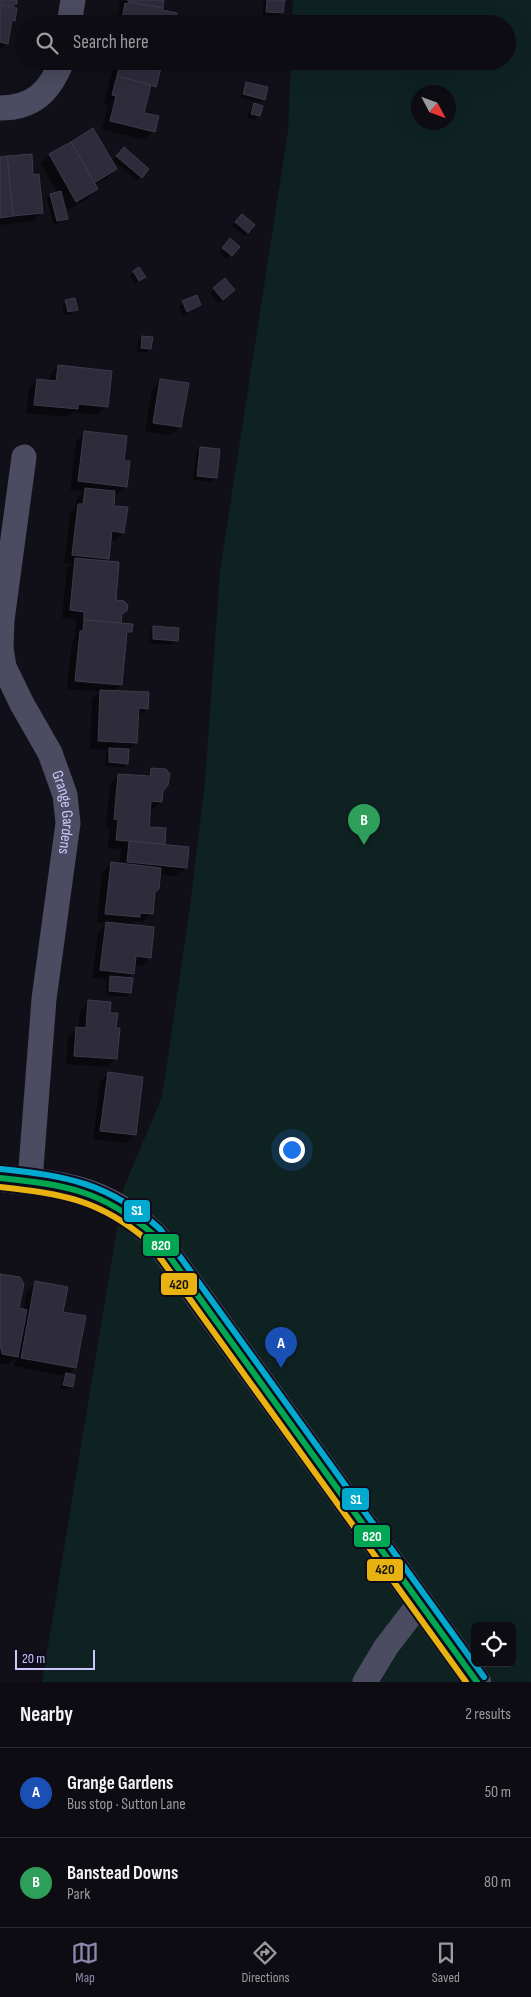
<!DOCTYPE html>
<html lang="en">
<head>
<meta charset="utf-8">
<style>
  :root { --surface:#0d0c12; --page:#16151b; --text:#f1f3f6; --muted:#9a9b9f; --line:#2d2c32; --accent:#8b88ad }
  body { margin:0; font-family:"Sofia Sans Condensed",sans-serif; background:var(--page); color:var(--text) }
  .controls { position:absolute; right:15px; bottom:15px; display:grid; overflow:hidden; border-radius:8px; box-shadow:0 5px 20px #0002 }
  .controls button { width:45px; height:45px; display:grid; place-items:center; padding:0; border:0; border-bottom:1px solid var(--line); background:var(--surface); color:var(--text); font:25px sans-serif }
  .compass { position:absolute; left:411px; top:85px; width:45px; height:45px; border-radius:50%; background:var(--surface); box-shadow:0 5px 20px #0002; rotate:131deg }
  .scale { position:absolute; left:15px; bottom:12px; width:80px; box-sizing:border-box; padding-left:5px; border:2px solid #ccc8fd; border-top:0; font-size:14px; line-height:18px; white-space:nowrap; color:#ccc8fd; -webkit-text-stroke:4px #0e0c1c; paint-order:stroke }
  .you { position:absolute; left:291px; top:1149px; width:18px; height:18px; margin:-12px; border:4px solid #fff; border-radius:50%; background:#1a73e8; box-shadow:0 0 0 8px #1a73e833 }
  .badge { display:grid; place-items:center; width:32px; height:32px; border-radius:50%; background:var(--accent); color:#fff; font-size:16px; font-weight:700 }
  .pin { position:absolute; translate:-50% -41px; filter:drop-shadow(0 1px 2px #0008) }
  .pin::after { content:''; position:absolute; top:26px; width:18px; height:15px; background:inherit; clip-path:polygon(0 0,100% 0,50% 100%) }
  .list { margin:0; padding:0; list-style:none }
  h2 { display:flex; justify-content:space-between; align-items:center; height:65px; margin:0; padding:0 20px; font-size:21px }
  h2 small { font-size:16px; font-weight:400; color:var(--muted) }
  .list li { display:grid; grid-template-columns:32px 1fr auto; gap:15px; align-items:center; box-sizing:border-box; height:90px; padding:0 20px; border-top:1px solid var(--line) }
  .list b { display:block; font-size:19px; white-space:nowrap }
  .list p { margin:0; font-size:16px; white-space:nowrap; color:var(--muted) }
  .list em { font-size:16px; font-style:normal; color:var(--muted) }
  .icon { flex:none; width:28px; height:28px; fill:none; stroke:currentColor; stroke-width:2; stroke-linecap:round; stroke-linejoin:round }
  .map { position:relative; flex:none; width:531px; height:1682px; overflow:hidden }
  .search { position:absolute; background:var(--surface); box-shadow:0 5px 20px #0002; left:15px; right:15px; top:15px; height:55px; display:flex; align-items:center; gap:12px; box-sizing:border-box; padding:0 18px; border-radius:28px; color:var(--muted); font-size:19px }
  .sheet { height:245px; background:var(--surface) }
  nav { display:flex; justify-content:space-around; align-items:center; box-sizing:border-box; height:70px; border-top:1px solid var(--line); background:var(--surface); font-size:14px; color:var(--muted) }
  nav a { display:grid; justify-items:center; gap:2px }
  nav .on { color:var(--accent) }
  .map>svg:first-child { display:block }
  .green { fill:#0f2222; fill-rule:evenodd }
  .shadow { fill:#0007 }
  .building { fill:#2e2c3b; stroke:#3c3a4c }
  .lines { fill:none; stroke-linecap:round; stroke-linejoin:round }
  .minor { stroke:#4b4b61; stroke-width:25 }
  .secondary { stroke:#52516c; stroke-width:28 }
  .bus-1-casing { stroke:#0e0c1c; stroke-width:10 }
  .bus-2-casing { stroke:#0e0c1c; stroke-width:10 }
  .bus-3-casing { stroke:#0e0c1c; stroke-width:10 }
  .bus-1 { stroke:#00a651; stroke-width:6 }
  .bus-2 { stroke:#e8b210; stroke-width:6 }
  .bus-3 { stroke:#00a9ce; stroke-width:6 }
  .labels { text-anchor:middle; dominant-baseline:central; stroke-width:4.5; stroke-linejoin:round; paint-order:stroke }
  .street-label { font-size:16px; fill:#ccc8fd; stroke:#0e0c1c }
  .line-badge { stroke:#0e0c1c; stroke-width:2 }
  .badge-label { font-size:14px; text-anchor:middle; font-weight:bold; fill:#fff }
  .pale-badge-label { font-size:14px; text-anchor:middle; font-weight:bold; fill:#111 }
</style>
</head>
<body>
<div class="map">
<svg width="531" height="1682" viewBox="0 0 531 1682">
  <rect width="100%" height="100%" fill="#111018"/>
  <!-- green -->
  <path class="green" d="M293,0H531V1682H42L124,1187L162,1097L190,907L205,782L220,571L288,131L291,61H507V24H292ZM418,92H448V122H418ZM475,1626H512V1663H475Z"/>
  <!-- shadow -->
  <g class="shadow">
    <polygon points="0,0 16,0 11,8 14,20 10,25 7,43 0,50"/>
    <polygon points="120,0 163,0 162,11 174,24 115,24 117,13 121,9 119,9"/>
    <polygon points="264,0 283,0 282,13 278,17 262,15"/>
    <polygon points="115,61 162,61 155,86 147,94 142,114 154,131 145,140 102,129 108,105 104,104"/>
    <polygon points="258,61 270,61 266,66 257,65"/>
    <polygon points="247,83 264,99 260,103 240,98 243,87"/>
    <polygon points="254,105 259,115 255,120 247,118 250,109"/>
    <polygon points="93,130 116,169 107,178 94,185 97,189 88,198 68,210 63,202 67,218 62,222 53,225 47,199 51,195 58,193 41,164 50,155"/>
    <polygon points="120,153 141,177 137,181 113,160"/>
    <polygon points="0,158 32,176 42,212 33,221 0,225"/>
    <polygon points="238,220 248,232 244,236 232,226"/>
    <polygon points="226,244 238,247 227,259 219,253"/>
    <polygon points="134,272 144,277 135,284 130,276"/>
    <polygon points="214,289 230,294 219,303 210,293"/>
    <polygon points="66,301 76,310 72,314 64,315 62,306"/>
    <polygon points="183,302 200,305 196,309 183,315 179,307"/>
    <polygon points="142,337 150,349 146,353 137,352 138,341"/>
    <polygon points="58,366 107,406 98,415 73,412 68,417 26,413 29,389 37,380 49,381 50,375"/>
    <polygon points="161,380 180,427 171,435 145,431 152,389"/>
    <polygon points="85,433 122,462 125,487 117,495 114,495 113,507 123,532 115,541 110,540 107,559 104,562 114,601 126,611 121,616 120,624 131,632 125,638 121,685 114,692 147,709 138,717 136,742 128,751 127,763 123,767 105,766 106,753 109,750 90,749 92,699 100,692 67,689 72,641 75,637 76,620 62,618 67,568 71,564 64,563 70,514 75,509 77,498 83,491 70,490 76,441"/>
    <polygon points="200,448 216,478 212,482 193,480 196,452"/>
    <polygon points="154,627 176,640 172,645 149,643 150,631"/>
    <polygon points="152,769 162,790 161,802 152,810 149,810 148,828 165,829 163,845 186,868 177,876 159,874 154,892 151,913 143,922 135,921 130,926 150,957 141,966 134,965 133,973 127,979 130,993 126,997 105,995 107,982 108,980 92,978 98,932 107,923 97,922 102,872 111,864 119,865 121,849 108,848 110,828 106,827 110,784 118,775 144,777"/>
    <polygon points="89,1002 109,1014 115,1029 116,1059 108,1067 66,1064 68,1037 78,1028 80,1010"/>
    <polygon points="108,1074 135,1135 126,1143 93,1139 100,1082"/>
    <polygon points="0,1275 17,1309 24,1311 27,1291 36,1283 62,1313 75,1367 68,1375 72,1386 68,1390 60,1389 62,1379 65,1376 14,1366 15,1358 8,1365 0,1364"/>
  </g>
  <!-- building -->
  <g class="building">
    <polygon points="0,0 17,0 17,4 14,4 14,6 0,4"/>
    <polygon points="127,0 164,0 163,8 129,2"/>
    <polygon points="267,0 285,0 283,13 266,12"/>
    <polygon points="129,2 163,8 163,10 177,13 175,24 125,24 126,19 122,18 125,3 129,4"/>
    <polygon points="0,5 17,8 15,21 12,20 8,44 0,42"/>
    <polygon points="121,61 163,61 156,87 117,76"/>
    <polygon points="117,76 151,85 144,113 159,116 155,132 110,121 116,96 112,95"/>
    <polygon points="246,82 268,87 265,100 243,94"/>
    <polygon points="254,103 263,106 260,116 251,114"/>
    <polygon points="93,128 117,169 94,183 71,142"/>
    <polygon points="71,142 98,189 76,202 49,154"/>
    <polygon points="124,147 149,169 142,178 116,156"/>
    <polygon points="32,154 33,175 39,174 43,213 13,216 7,156"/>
    <polygon points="7,156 13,216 0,218 0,157"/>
    <polygon points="61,191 68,219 57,221 50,194"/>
    <polygon points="242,214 255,225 248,233 235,222"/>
    <polygon points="230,238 240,247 232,256 222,248"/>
    <polygon points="139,267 146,277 139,281 133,271"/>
    <polygon points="225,278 235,290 223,300 213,288"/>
    <polygon points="197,295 201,305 187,312 182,301"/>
    <polygon points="75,298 78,310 68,312 65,300"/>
    <polygon points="142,336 153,337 151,349 141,348"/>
    <polygon points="58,365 112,371 108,407 78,404 78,409 34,405 37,379 56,381"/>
    <polygon points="160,379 189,383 181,427 153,423"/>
    <polygon points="84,431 127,436 124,461 130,461 127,487 78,481"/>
    <polygon points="200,447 220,449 217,478 197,476"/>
    <polygon points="85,488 115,491 114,506 128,507 124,533 112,531 109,559 72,555 78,504 83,504"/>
    <polygon points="75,558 119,562 116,600 124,601 128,605 127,611 122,614 121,623 84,620 84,612 70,610"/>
    <polygon points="84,620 133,624 132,632 127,632 122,685 75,681 80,631 83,631"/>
    <polygon points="153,626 179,628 178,641 153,639"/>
    <polygon points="100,690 149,692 148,709 139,708 137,743 98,741"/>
    <polygon points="109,748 129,749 128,764 109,762"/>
    <polygon points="151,768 166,769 170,774 168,785 163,791 162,802 151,801 149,827 166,828 165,844 116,840 118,820 114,819 118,774 150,776"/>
    <polygon points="129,841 189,847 187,868 127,862"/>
    <polygon points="111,862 161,868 159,889 155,892 153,914 140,913 140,917 105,914"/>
    <polygon points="106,922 154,927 151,958 136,956 134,974 100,970"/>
    <polygon points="110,976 133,978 131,993 109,991"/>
    <polygon points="88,1000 111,1002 110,1013 118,1013 116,1028 120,1028 117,1059 74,1056 76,1027 86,1028"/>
    <polygon points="108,1072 143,1077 136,1135 100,1131"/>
    <polygon points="0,1274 20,1277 24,1284 19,1308 27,1310 18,1357 2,1354 0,1344"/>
    <polygon points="35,1281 68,1287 63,1312 86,1316 76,1368 21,1358"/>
    <polygon points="66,1373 75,1375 73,1387 63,1385"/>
  </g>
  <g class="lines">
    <!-- minor -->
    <g class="minor">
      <polyline points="69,24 73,0"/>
      <path d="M0,108C34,108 50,91 62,61"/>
      <path id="s1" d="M24,457L2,620L1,648L4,667L22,704L50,753L65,795L68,823L44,999L30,1181"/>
      <polyline points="365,1682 386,1647 419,1604"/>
    </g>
    <!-- secondary -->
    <path class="secondary" d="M0,1178C36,1182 77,1185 110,1203C126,1211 140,1223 154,1235L477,1682"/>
    <!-- bus-1 casing -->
    <g class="bus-1-casing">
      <path id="bus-1" d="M0,1178C66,1185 102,1190 154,1235L477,1682"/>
    </g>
    <!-- bus-2 casing -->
    <g class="bus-2-casing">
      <path id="bus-2" d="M0,1187C62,1194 99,1199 148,1241L466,1682"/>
    </g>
    <!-- bus-3 casing -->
    <g class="bus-3-casing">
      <path id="bus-3" d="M1,1169C67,1176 109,1183 160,1229L484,1677"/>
    </g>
    <!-- bus-1 -->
    <use href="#bus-1" class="bus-1"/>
    <!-- bus-2 -->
    <use href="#bus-2" class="bus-2"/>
    <!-- bus-3 -->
    <use href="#bus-3" class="bus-3"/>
  </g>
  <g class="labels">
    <!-- street labels -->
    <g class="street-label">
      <text stroke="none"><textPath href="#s1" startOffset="371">Grange Gardens</textPath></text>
    </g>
  </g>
  <g class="line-badge">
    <rect x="123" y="1199" width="28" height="24" rx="5" fill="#00a9ce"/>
    <rect x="142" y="1233" width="38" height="24" rx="5" fill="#00a651"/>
    <rect x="160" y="1272" width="38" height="24" rx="5" fill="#e8b210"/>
    <rect x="341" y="1487" width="29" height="24" rx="5" fill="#00a9ce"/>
    <rect x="353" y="1524" width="38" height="24" rx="5" fill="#00a651"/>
    <rect x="366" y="1558" width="38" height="24" rx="5" fill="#e8b210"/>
  </g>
  <g class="badge-label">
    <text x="137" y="1215">S1</text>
    <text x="161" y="1250">820</text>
    <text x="356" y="1504">S1</text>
    <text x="372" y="1541">820</text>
  </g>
  <g class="pale-badge-label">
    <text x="179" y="1289">420</text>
    <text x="385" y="1574">420</text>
  </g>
</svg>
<div class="controls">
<button><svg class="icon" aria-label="locate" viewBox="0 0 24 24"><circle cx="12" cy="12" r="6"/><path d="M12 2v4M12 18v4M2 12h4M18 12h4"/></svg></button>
</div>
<svg class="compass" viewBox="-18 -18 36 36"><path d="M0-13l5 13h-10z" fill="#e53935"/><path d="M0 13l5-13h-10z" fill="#9a9b9f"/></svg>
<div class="scale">20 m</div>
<div class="you"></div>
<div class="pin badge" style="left:281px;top:1368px;background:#1a4fb4">A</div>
<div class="pin badge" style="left:364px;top:845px;background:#2e9e5b">B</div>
<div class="search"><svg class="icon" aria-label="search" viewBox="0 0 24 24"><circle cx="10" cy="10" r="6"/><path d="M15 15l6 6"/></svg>Search here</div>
</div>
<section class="sheet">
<h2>Nearby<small>2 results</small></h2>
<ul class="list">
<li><span class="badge" style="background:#1a4fb4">A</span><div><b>Grange Gardens</b><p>Bus stop · Sutton Lane</p></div><em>50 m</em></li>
<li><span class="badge" style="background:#2e9e5b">B</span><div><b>Banstead Downs</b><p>Park</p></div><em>80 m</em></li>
</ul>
</section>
<nav>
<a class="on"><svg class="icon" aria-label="map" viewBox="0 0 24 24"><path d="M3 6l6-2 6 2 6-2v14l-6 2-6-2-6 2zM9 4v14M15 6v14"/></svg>Map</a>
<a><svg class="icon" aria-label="directions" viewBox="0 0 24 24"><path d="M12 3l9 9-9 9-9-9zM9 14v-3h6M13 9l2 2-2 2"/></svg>Directions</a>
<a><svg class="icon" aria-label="saved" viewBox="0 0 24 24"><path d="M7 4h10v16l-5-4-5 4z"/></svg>Saved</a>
</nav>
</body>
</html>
